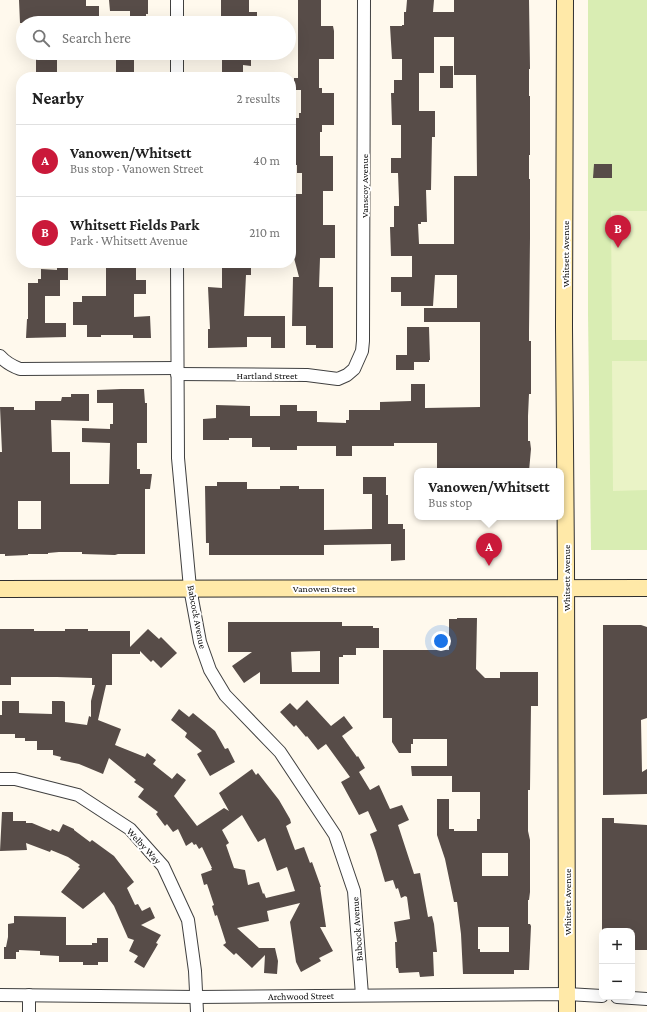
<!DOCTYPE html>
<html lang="en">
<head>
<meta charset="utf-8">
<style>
  :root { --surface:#fff; --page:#f6f6f6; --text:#222; --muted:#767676; --line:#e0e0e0; --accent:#ca193a }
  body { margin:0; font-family:"Crimson Pro",serif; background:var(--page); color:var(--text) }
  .controls { position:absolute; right:12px; bottom:12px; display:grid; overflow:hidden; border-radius:8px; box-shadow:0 4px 16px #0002 }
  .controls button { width:36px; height:36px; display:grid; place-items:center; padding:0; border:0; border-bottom:1px solid var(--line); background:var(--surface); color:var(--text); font:20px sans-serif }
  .you { position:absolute; left:441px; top:641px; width:14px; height:14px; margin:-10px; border:3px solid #fff; border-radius:50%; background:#1a73e8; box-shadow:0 0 0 6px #1a73e833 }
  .badge { display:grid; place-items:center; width:26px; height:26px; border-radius:50%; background:var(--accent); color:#fff; font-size:13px; font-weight:700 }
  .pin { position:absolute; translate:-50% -33px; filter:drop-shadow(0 1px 2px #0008) }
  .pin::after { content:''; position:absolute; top:21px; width:14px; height:12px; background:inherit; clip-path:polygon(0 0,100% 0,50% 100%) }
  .popup { position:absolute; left:414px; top:468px; width:150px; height:52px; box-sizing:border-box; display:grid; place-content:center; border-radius:8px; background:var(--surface); filter:drop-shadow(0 1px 3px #0005); font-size:13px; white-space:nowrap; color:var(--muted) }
  .popup b { font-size:15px; color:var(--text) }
  .popup::after { content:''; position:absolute; left:50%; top:100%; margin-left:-8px; border:8px solid transparent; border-top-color:var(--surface) }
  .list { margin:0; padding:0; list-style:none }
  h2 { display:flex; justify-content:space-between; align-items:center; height:52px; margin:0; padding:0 16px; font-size:17px }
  h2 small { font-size:13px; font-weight:400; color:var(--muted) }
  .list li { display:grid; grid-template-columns:26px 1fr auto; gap:12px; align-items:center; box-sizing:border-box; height:72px; padding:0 16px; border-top:1px solid var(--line) }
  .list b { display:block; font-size:15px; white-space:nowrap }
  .list p { margin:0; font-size:13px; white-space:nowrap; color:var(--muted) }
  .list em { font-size:13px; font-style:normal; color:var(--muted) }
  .icon { flex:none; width:22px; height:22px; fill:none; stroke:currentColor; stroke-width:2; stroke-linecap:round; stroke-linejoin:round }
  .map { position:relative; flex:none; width:647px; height:1012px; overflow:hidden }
  .search { position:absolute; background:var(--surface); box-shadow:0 4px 16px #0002; left:16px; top:16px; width:280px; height:44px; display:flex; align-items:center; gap:10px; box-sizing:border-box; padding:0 14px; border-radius:22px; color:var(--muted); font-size:15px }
  .panel { position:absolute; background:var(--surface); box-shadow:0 4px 16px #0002; left:16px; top:72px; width:280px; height:196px; border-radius:16px }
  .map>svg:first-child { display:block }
  .green { fill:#d9edb3 }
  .pitch { fill:#eaf3c6 }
  .building { fill:#574c48; fill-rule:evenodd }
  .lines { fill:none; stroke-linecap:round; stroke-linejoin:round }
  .street-casing { stroke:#404040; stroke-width:14 }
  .secondary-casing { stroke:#2f2f2f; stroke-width:18 }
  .street { stroke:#fff; stroke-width:12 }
  .secondary { stroke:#ffe9a8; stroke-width:16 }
  .labels { text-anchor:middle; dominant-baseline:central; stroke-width:4; stroke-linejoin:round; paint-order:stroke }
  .street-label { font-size:10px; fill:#0d0d0d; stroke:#fff }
</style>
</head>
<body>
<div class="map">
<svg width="647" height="1012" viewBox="0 0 647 1012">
  <rect width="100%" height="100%" fill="#fff9ed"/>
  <!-- green -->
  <polygon class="green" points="588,0 647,0 647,550 591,550 588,314"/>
  <!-- pitch -->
  <g class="pitch">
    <polygon points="611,211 647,211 647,340 612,340"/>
    <polygon points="612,361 647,361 647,490 613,491"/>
  </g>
  <!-- building -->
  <g class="building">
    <polygon points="19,0 86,0 86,6 99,6 99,23 20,23"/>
    <polygon points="109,0 148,0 148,14 146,14 146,23 130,23 130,11 110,11"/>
    <polygon points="221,0 249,0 249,12 257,12 257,23 221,23"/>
    <polygon points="298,0 321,0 321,26 333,26 334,31 334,59 319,59 319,88 322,88 322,93 334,93 334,125 322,125 322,132 320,132 320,156 333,156 333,191 323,191 323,225 335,225 335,258 320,258 319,287 333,287 333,348 316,348 316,345 306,345 306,326 292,326 293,277 299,277 294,258 291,255 291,215 293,215 293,213 294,213 295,194 302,194 302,173 297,173 297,165 291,165 292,118 299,118 299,113 301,113 301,90 294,90 294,78 298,78"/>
    <path d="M407,0H434L433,12H454V0H529L530,69H529V96H530V155H529V179H530V238L529,331V341H531V394H529L528,416V441H530L531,449L529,471H437V443H394V446H352V456H336V446H297V450H270V447H252V438H229V440H203V419L216,418V405L250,406V416H280V405H297V411H317V422L346,423V420H349V410H380V402L411,401V384H425V408L480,407V322H424V308H457V275H435L433,306H401V292H391V277H412V256H391L390,227H394V206H399V200L398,173H391V158H401V125H392L391,93H394V80H402V59H392L390,26H402V25H404V12H406ZM434,37H454V75H476L477,176H454V244H419L418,224H421V222H427L426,190H431L432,137H435V111H419V73H434Z"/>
    <rect x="36" y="53" width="21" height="24"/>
    <rect x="116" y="53" width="18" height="24"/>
    <polygon points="222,53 251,53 251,66 243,65 243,74 222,74"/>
    <rect x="440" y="66" width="13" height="22"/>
    <polygon points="594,164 612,164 612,178 593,178"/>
    <polygon points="222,263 251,263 251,275 246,275 244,316 285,316 285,348 271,348 271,337 247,337 247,347 208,348 208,329 210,329 208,287 222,288"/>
    <polygon points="106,266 136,266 136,280 146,280 146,294 134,294 134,317 150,316 151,338 133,338 133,335 101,335 101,337 87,337 87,325 73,325 73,302 82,302 82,296 106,296"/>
    <polygon points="57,267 68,267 68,280 60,280 60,296 45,296 45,323 66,323 66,337 26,338 27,319 28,319 28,283 38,283 38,279 41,279 41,269 57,270"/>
    <polygon points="407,327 429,327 430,360 429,360 429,362 414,362 414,370 396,370 396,355 407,355"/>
    <path d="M121,389H144L145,403H147V443H137V469H140V474H152L150,489H145V554H118L115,555L82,554V552H59L48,553V554H28V555L5,556V554H0V452H2L0,407H14V410H35V401H61L62,397H71V394H89V421L51,420L52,452H70V484H109L110,443L82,442V428L110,429V424H113V403H97V390ZM18,501H41V529H18Z"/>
    <polygon points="363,477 386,477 386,495 388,495 388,524 403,524 403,529 405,529 405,560 391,561 391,544 324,545 324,555 209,555 209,543 206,543 205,486 217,486 217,482 247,482 247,489 280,489 280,486 299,486 299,489 324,489 324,530 372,529 372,494 363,494"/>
    <path d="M457,618H477L476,669L485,678H500V672H538V706H531L530,790H528V831L530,840V892L529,900H528V924H530L531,926L529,970H514V974H463L461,934L457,902H454L445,859L437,835V799H449V829H454V831H477V819H480V792H452V776H412L411,766H447V739H413V744H411V753H399L392,742V718H383V650H449V619H457ZM482,853H508V876H482ZM478,927H509V952H480V949H478Z"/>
    <path d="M228,622H342V626H373V628H379V648H356V655H343V657H339V684H260V672L244,683L232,666L252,652H228ZM320,651V672H292L291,652Z"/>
    <polygon points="603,625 641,625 647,627 647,718 641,720 642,772 647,769 647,794 603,795"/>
    <path d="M0,629H34V631H65V629H88V631H130V647L148,629L159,639L161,637L177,653L161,668L153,660L151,662L140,651V654H112V685H106L98,720L121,729L115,745L145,757L147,753L156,760L153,764L172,779L177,773L186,780L174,796L197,826L224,808L229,811L219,793L252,769L256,775L258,773L279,800L290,819L291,823L286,826L295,850L304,847L310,863L312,862L321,887H320L326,927H320L333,951L319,958L321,961L301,972L296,962L290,922L300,903L267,911L269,921L237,928L259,948H275L278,961L277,974L264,973L265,955L252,968L236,953L234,955L223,945L226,943L217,915L215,916L212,906L214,905L207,884L204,885L201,874L212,870L211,868H212L202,847L199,849L196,844L194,845L192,842L186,846L178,829L173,832L167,824L165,826L156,814L158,812L138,797L144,789L134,782L136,780L109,758L103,774L79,764L60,760L61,757L53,755V750H37V741H25V738H15V734H0V715H2V701H19V713L52,714V701H63L65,702V722L87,725L89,716L91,717V701L95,685H92V678L57,677H11V685H0ZM242,815L258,842L265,838L277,871L287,867L295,891L266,898L264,893L263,894L259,882L248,885L245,870L234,868L226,845L229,843L222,830Z"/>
    <polygon points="307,700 331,726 344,716 353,728 342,736 357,757 358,756 365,768 359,772 370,790 379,785 390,809 402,805 409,820 398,825 414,874 420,873 428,917 432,916 434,924 437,952 433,952 434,976 420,977 419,972 399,973 398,968 396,968 395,942 397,942 394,922 410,919 407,897 405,896 401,898 398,888 396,889 393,880 385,882 376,851 370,834 377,831 368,811 359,815 341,782 350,777 326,744 318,750 307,736 306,737 296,725 294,727 280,712 290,703 297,710"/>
    <polygon points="179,709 189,717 193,713 215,731 225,749 228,748 235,762 210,776 197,754 202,751 185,737 187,733 171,720"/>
    <polygon points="2,812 13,812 13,821 26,821 26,823 32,823 51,831 52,829 59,832 63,824 74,829 74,830 90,842 92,840 114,856 134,882 127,888 135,905 138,904 142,911 150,907 155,918 141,925 161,935 156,943 158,944 144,968 134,962 138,956 129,951 134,940 128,938 114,906 104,892 83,909 61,892 80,868 78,867 80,865 68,857 51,850 50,852 26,843 27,850 0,851"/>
    <polygon points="602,818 614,818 614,823 647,825 647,950 632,950 632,931 602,931"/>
    <polygon points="14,916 66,917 66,945 92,945 92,943 97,943 97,938 108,938 108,962 98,962 98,965 83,965 83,962 59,962 59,956 40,955 40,951 19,950 19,952 16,952 16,959 4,959 4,947 6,947 8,937 8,924 14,923"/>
  </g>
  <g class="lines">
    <!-- street casing -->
    <g class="street-casing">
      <g id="street">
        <polyline points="177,0 177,23"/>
        <polyline points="177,53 177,77"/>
        <polyline points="177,263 178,458 190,588 200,642 210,670 225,695 280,752 335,835 354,891 362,995"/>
        <path d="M0,356C6,363 12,366 20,369L177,368"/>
        <polyline points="177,374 307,375 338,379 347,375 354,369 362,351 363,341 364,0"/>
        <polyline points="0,779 15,779 78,795 130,829 163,866 188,920 195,971 197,1012"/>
        <polyline points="0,995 197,997 567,994 602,996"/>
        <polyline points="617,997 647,999"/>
        <polyline points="29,1012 29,995"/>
      </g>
    </g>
    <!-- secondary casing -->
    <g class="secondary-casing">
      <g id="secondary">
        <polyline points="565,0 564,327 566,563 567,1012"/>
        <polyline points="0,589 647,588"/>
      </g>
    </g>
    <!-- street -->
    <use href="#street" class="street"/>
    <!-- secondary -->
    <use href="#secondary" class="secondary"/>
  </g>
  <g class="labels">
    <!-- street labels -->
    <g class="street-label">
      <text transform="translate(364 186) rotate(-90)">Vanscoy Avenue</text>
      <text transform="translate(565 254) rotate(-90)">Whitsett Avenue</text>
      <text x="267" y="375">Hartland Street</text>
      <text transform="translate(566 578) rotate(-90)">Whitsett Avenue</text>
      <text x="324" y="588">Vanowen Street</text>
      <text transform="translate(197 617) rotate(79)">Babcock Avenue</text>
      <text transform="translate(144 846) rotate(47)">Welby Way</text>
      <text transform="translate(567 902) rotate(-90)">Whitsett Avenue</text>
      <text transform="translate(357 929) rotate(-94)">Babcock Avenue</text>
      <text transform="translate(301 996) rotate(-1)">Archwood Street</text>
    </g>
  </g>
</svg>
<div class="controls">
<button>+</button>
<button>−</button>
</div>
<div class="you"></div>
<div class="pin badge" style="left:489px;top:566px">A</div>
<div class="popup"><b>Vanowen/Whitsett</b>Bus stop</div>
<div class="pin badge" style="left:618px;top:248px">B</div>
<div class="search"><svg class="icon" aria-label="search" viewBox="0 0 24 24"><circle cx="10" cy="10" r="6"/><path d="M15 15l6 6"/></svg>Search here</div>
<section class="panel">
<h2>Nearby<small>2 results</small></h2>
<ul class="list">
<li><span class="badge">A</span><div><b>Vanowen/Whitsett</b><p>Bus stop · Vanowen Street</p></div><em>40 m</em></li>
<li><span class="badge">B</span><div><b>Whitsett Fields Park</b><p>Park · Whitsett Avenue</p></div><em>210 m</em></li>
</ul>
</section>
</div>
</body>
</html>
